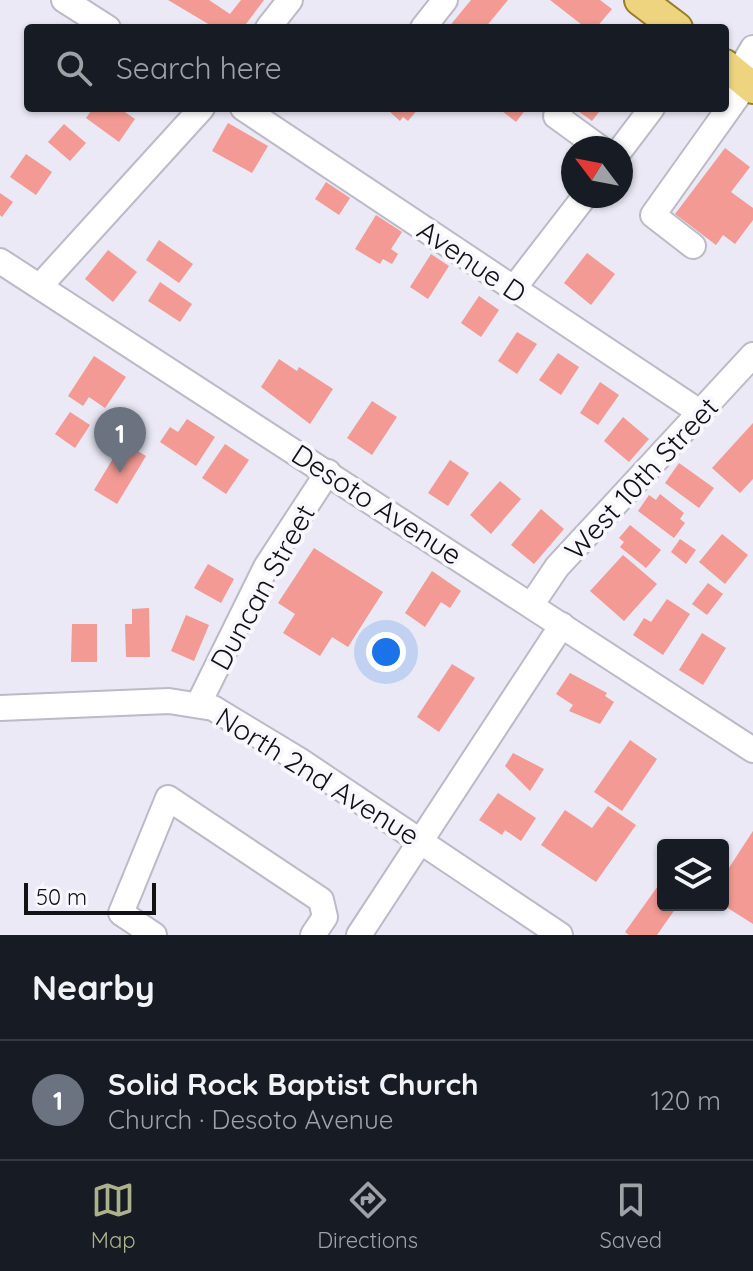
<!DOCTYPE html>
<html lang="en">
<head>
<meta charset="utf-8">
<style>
  :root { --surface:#171b24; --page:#242831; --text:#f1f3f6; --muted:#9ea1a6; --line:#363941; --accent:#abb28a }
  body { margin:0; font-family:Quicksand,sans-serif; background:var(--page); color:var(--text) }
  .controls { position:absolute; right:24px; bottom:24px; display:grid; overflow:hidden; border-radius:8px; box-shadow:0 2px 6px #0004 }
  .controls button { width:72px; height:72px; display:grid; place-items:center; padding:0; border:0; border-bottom:2px solid var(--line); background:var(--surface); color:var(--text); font:40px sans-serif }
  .compass { position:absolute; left:561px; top:136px; width:72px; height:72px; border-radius:50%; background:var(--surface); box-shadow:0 2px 6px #0004; rotate:302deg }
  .scale { position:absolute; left:24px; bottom:20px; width:132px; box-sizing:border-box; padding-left:8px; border:4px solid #121115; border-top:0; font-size:22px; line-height:28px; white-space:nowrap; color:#121115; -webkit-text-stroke:6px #f8f7fe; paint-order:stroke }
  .you { position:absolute; left:386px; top:652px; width:28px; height:28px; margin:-20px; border:6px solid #fff; border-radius:50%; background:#1a73e8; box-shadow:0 0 0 12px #1a73e833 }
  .badge { display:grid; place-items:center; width:52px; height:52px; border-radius:50%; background:var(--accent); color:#fff; font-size:26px; font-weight:700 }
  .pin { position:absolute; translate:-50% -66px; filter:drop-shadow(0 2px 4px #0008) }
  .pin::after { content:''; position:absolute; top:42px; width:28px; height:24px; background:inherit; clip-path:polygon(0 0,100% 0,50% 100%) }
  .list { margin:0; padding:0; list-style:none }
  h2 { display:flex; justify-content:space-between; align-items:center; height:104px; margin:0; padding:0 32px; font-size:34px }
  h2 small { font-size:26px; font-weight:400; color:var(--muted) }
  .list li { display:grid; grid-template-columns:52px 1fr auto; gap:24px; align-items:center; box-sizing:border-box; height:120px; padding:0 32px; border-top:2px solid var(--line) }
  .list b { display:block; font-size:30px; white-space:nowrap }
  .list p { margin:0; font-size:26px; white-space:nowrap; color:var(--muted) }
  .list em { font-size:26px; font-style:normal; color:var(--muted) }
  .icon { flex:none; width:44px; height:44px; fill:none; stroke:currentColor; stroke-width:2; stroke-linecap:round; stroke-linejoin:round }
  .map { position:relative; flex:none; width:753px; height:935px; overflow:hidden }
  .search { position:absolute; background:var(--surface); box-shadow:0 2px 6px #0004; left:24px; right:24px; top:24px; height:88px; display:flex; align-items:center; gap:20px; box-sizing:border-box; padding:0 28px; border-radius:8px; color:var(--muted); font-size:30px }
  .sheet { height:224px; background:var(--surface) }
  nav { display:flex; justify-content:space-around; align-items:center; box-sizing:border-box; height:112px; border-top:2px solid var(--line); background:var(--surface); font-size:22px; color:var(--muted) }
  nav a { display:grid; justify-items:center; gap:4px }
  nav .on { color:var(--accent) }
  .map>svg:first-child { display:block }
  .building { fill:#f29a93 }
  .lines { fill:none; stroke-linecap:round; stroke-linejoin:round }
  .minor-casing { stroke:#bbbac6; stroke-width:28 }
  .major-casing { stroke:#997e22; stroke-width:34 }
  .minor { stroke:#fff; stroke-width:24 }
  .major { stroke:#eed47f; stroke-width:30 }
  .labels { text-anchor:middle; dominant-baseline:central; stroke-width:8; stroke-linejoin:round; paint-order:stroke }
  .street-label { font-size:28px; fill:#121115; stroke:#f8f7fe }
</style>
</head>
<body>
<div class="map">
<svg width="753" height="935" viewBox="0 0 753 935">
  <rect width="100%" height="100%" fill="#eae9f5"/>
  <!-- building -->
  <g class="building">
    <polygon points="168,0 209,0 230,14 241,0 264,0 243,28 215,28"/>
    <polygon points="471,0 508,0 485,28 448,28"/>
    <polygon points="550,0 600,0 612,9 596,28 586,28"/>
    <polygon points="93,108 119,108 135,119 119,142 86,118"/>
    <polygon points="394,108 419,108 408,121 403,117 400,121 390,112"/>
    <polygon points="498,108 527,108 516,122"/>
    <polygon points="574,108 602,108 592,121"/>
    <polygon points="228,123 268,146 252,173 212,151"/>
    <polygon points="64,124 86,143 70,161 48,142"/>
    <polygon points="725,148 750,167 731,192 753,208 753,220 735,244 723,235 716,245 675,214"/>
    <polygon points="26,154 52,172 36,195 10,177"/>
    <polygon points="326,182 350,198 339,215 315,199"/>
    <polygon points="0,193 13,202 2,217 0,215"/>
    <polygon points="376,215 402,232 391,249 398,254 392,264 383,259 380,264 355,249"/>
    <polygon points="159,240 193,264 179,283 146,260"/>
    <polygon points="108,250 137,272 113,302 85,279"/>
    <polygon points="587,253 615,274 591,305 564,283"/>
    <polygon points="431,254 449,266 428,299 410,287"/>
    <polygon points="160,282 192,304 180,322 148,301"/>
    <polygon points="479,296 499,310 481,337 461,323"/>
    <polygon points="517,332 537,344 517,374 498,361"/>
    <polygon points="558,353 579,367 561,395 539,380"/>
    <polygon points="94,356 126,377 105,408 89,397 83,406 68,396"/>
    <polygon points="279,359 297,371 299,367 333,389 310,424 261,387"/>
    <polygon points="600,382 619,395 598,425 580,413"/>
    <polygon points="372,401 397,417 372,455 347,438"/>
    <polygon points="70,412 90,425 75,448 55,434"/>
    <polygon points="623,417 649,439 629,462 604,441"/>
    <polygon points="187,419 215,437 196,466 160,442 170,427 178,432"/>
    <polygon points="753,423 753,479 740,493 712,468"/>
    <polygon points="123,442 146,456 117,504 94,490"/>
    <polygon points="225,444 249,460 226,494 202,478"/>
    <polygon points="450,460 469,473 448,506 428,493"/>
    <polygon points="679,463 714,488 699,508 665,483"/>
    <polygon points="500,481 521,499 491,534 470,515"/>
    <polygon points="660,494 684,513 680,519 685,523 674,538 638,511 649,495 656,500"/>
    <polygon points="541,509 564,529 534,564 511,545"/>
    <polygon points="630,525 661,550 646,568 620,547 624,542 619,538"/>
    <polygon points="722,534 748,555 725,584 699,562"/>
    <polygon points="680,539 696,550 686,564 671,552"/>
    <polygon points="314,548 383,592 348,647 332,637 320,656 283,633 295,614 278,603"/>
    <polygon points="623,555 657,584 624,621 590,591"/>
    <polygon points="208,564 234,579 221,603 194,588"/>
    <polygon points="432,571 461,591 450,608 441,602 425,627 405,613"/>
    <polygon points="708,583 723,594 707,615 692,604"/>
    <polygon points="667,599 690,614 663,655 633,635 644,618 651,622"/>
    <polygon points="149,608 150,657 126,657 125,624 132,624 132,609"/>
    <polygon points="186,615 209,625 194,661 171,651"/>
    <polygon points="72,624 97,624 97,662 71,662"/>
    <polygon points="702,633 726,648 703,685 679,670"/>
    <polygon points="452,664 475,678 439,732 417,717"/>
    <polygon points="570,673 607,693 605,696 614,702 600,724 569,711 573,705 556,694"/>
    <polygon points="630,740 657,759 622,811 594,792"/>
    <polygon points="513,753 544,769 530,791 505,766"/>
    <polygon points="498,793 536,818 521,841 505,830 502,835 479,820"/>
    <polygon points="608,806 636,825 596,882 541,845 565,810 592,828"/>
    <polygon points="753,831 753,924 723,905 723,877"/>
    <polygon points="663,879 663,905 678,905 657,935 629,935 625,932"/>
  </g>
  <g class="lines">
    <!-- minor casing -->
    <g class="minor-casing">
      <g id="minor">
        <polyline points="64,0 108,28"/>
        <polyline points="268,28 290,0"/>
        <polyline points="423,28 445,0"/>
        <polyline points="737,75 753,48"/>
        <polyline points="243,108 701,413"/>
        <polyline points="561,108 556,116 600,148"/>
        <polyline points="621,149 652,108"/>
        <polyline points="693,246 653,215 747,83"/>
        <polyline points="0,261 753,750"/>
        <polyline points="40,286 202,108"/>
        <polyline points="514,288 585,196"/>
        <polyline points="532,604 557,567 753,355"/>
        <polyline points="199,703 266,567 328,472"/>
        <polyline points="0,708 169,701 213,708 299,760 560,935"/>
        <polyline points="154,935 121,913 168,798 321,900 325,917 313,935"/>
        <polyline points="359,935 562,625"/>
      </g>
    </g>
    <!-- major casing -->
    <g class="major-casing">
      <g id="major">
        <polyline points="640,0 677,28"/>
        <polyline points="725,65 753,88"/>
      </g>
    </g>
    <!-- minor -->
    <use href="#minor" class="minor"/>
    <!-- major -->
    <use href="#major" class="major"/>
  </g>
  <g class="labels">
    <!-- street labels -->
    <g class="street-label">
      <text transform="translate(472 261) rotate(34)">Avenue D</text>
      <text transform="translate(641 478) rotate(-47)">West 10th Street</text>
      <text transform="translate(377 504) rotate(33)">Desoto Avenue</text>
      <text transform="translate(262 587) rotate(-61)">Duncan Street</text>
      <text transform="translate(318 776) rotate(32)">North 2nd Avenue</text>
    </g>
  </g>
</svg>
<div class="controls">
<button><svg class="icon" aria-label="layers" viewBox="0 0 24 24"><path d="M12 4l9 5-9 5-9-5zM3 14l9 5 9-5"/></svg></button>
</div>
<svg class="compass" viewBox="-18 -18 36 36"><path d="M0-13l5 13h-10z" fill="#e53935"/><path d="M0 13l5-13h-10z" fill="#9ea1a6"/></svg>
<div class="scale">50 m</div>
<div class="you"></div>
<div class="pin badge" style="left:120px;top:473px;background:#6b7280">1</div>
<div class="search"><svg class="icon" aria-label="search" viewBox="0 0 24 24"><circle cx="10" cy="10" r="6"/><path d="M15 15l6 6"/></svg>Search here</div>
</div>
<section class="sheet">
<h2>Nearby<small></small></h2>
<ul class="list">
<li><span class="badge" style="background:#6b7280">1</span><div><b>Solid Rock Baptist Church</b><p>Church · Desoto Avenue</p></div><em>120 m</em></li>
</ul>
</section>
<nav>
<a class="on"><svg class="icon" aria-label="map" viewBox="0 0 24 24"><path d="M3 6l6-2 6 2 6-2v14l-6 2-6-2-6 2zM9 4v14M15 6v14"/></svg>Map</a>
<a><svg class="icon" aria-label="directions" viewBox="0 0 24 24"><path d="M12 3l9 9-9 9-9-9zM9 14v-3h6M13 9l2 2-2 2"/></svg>Directions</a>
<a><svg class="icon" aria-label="saved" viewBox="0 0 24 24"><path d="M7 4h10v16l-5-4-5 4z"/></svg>Saved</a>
</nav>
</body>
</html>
